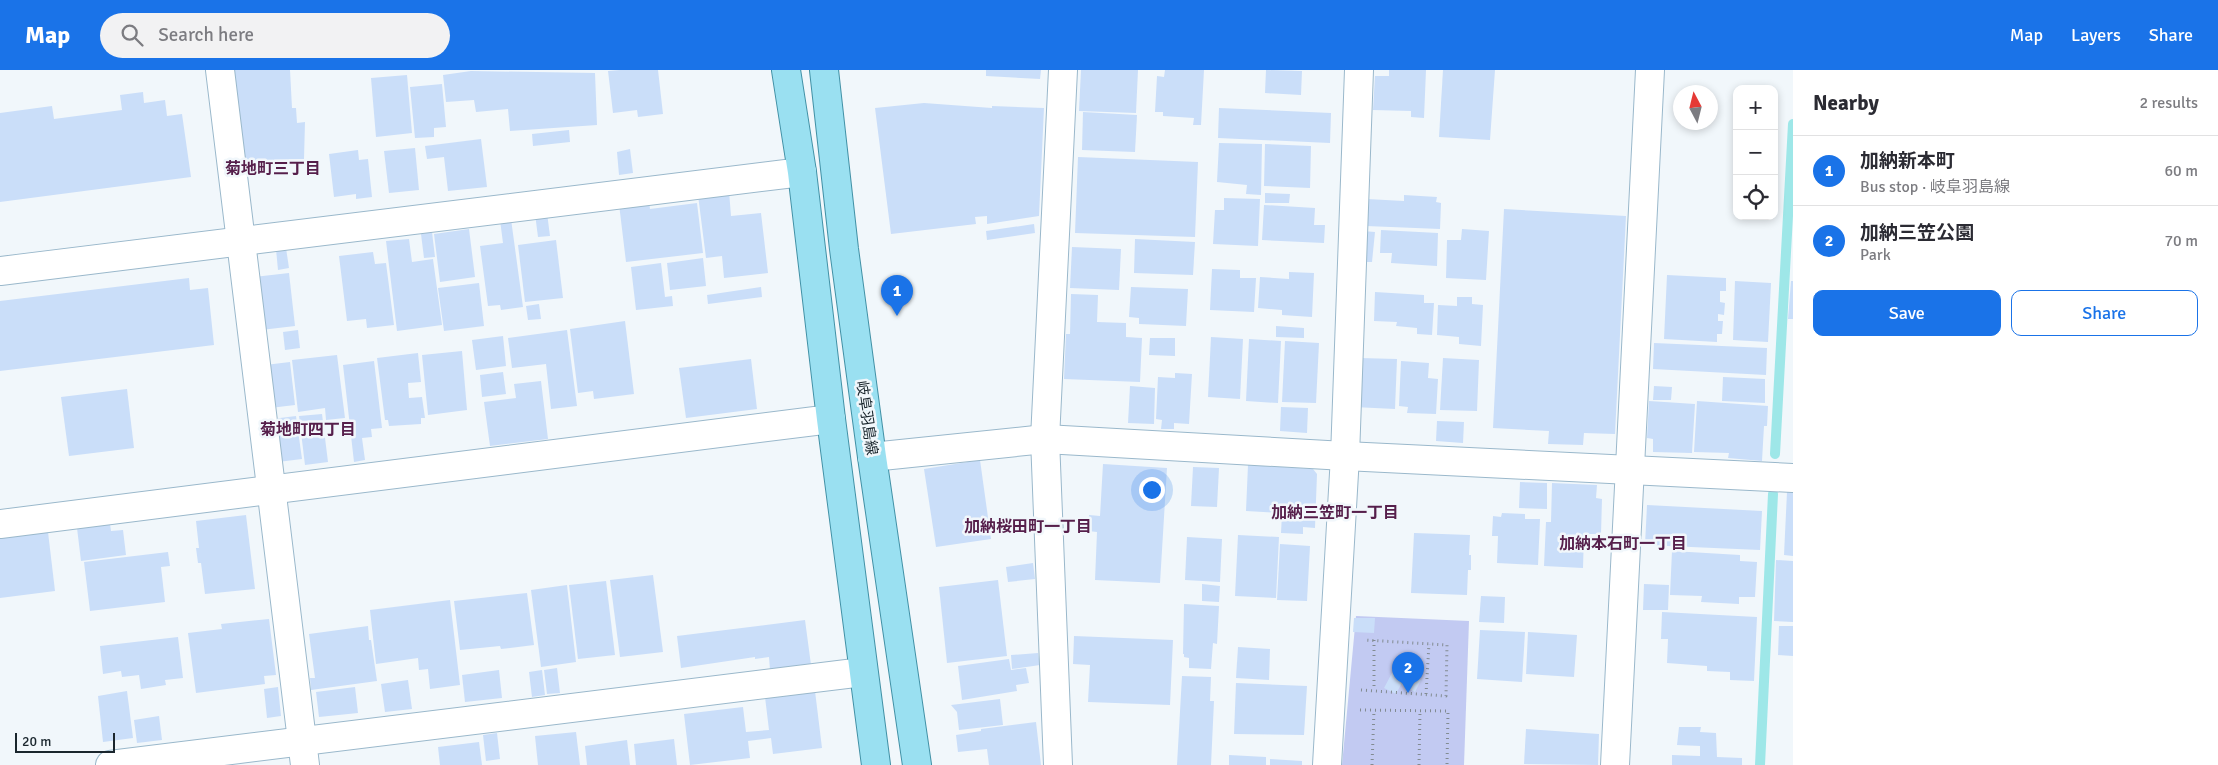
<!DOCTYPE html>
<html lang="en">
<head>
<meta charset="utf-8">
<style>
  :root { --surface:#fff; --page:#f2f2f3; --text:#2b2b33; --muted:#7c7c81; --line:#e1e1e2; --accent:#1a73e8 }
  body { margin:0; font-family:Signika,"Noto Sans JP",sans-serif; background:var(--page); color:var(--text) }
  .controls { position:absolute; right:15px; top:15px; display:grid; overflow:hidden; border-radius:10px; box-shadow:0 2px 8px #0003 }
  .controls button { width:45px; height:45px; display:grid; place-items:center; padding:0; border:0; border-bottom:1px solid var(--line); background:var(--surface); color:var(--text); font:25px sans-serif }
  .compass { position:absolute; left:1673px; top:15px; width:45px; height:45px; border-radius:50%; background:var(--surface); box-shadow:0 2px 8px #0003; rotate:353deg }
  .scale { position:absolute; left:15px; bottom:12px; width:100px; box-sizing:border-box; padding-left:5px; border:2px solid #1a262d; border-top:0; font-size:14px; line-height:18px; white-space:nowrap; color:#1a262d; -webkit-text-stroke:4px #f1f7fb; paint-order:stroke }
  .you { position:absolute; left:1151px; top:419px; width:18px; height:18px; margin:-12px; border:4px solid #fff; border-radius:50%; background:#1a73e8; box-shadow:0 0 0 8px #1a73e833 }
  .badge { display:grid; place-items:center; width:32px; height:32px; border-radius:50%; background:var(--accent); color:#fff; font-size:16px; font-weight:700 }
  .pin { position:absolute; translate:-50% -41px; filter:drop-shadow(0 1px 2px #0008) }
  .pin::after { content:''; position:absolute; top:26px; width:18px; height:15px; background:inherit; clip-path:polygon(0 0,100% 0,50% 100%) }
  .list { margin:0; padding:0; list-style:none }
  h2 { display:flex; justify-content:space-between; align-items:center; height:65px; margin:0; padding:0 20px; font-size:21px }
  h2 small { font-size:16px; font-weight:400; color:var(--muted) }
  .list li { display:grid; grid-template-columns:32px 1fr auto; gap:15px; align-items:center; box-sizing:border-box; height:70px; padding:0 20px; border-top:1px solid var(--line) }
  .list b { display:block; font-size:19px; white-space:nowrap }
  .list p { margin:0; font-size:16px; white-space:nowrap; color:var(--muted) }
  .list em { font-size:16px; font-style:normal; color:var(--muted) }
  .actions { display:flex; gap:10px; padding:15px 20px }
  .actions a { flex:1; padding:11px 0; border:1px solid var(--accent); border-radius:10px; text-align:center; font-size:18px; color:var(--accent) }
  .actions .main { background:var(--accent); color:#fff }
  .icon { flex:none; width:28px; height:28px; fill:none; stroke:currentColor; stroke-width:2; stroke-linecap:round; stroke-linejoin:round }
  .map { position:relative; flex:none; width:1793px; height:695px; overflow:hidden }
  header { display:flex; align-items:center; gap:30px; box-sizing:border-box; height:70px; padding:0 25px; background:var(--accent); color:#fff }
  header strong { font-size:24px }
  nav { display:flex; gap:28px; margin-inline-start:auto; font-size:18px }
  .search { width:350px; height:45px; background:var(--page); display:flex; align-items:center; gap:12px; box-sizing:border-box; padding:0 18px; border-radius:28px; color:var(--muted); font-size:19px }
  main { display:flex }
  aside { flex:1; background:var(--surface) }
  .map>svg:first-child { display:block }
  .green { fill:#c2caf2 }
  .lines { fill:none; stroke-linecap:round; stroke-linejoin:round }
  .stream { stroke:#9ee7e8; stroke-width:10 }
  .building { fill:#cadef9 }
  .minor-casing { stroke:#9ab8cb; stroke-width:30 }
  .major-casing { stroke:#4291a6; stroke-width:30 }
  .path { stroke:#828b91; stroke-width:3; stroke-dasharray:1 4; stroke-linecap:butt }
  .minor { stroke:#fff; stroke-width:28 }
  .major { stroke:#9ae0f1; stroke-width:28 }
  .labels { text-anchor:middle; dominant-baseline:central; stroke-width:5; stroke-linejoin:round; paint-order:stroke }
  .street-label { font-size:15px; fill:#1a262d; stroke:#f1f7fb }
  .neighbourhood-label { font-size:16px; font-weight:bold; fill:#561f4b; stroke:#f1f7fb }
</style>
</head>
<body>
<header>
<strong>Map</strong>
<div class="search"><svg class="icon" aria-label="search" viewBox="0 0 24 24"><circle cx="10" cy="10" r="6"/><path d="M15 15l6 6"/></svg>Search here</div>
<nav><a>Map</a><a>Layers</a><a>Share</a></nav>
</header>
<main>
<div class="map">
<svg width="1793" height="695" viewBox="0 0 1793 695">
  <rect width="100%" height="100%" fill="#f1f7fb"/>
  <!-- green -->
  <polygon class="green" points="1356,546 1469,551 1464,695 1342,695"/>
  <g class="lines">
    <!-- stream -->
    <g class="stream">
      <polyline points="1775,384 1793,54"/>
      <polyline points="1760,695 1773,424"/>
    </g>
  </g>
  <!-- building -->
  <g class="building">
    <polygon points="232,0 290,0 292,38 296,38 297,53 305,52 304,89 240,91"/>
    <polygon points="620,0 658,0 663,44 638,47 637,40 613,43 608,1"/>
    <polygon points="986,0 1041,0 1040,9 986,6"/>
    <polygon points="1081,0 1138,0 1136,43 1079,41"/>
    <polygon points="1165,0 1204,0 1201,55 1193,55 1194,48 1163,46 1163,42 1155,42 1157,6 1164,7"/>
    <polygon points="1266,0 1302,1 1301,25 1265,23"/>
    <polygon points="1389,0 1426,0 1424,48 1411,47 1411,41 1373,40 1375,6 1389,6"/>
    <polygon points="1443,0 1495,0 1490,70 1439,67"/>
    <polygon points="471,1 595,3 597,55 510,61 508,39 476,42 474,30 446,32 443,5"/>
    <polygon points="407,5 412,63 376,67 371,8"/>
    <polygon points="442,14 446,57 434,58 434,67 415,68 410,17"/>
    <polygon points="143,22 144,33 165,30 167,46 182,44 191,107 0,132 0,43 52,36 54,49 122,40 120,25"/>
    <polygon points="924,33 992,38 992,36 1044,38 1039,146 987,154 987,146 975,147 976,154 891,164 875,38"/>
    <polygon points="1219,38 1331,43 1330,73 1218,68"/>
    <polygon points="1083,42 1137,45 1135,82 1082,80"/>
    <polygon points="569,60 570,72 533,76 532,64"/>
    <polygon points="481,69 487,117 448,121 444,87 427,89 425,76"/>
    <polygon points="1219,73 1262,74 1261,125 1246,124 1247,115 1217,112"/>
    <polygon points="1265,74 1311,76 1310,118 1264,116"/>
    <polygon points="415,78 419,120 389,123 384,81"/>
    <polygon points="630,79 633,103 619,105 617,82"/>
    <polygon points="358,80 359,90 368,89 372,127 356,129 356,124 334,127 329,84"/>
    <polygon points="1078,87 1198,92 1195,167 1075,163"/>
    <polygon points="729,121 731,146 761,143 768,203 724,208 722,186 706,188 698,125"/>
    <polygon points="1265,123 1290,124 1289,133 1265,133"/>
    <polygon points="1404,125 1437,127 1436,132 1441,133 1440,159 1366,156 1367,129 1404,131"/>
    <polygon points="1224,128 1260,129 1258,176 1213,174 1215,140 1224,140"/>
    <polygon points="649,131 650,139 697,133 703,183 626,192 619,134"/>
    <polygon points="1264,135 1315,138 1314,155 1325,155 1324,173 1262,170"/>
    <polygon points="1504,139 1626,146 1615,364 1584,363 1583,375 1548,374 1549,361 1493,358"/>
    <polygon points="547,143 550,166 538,167 535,144"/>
    <polygon points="511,149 523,237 501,240 500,235 488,236 480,176 503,173 500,150"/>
    <polygon points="1034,154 1035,163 987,170 986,161"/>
    <polygon points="469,159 475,207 440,212 434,164"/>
    <polygon points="1462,159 1489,161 1486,210 1446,208 1447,170 1461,170"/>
    <polygon points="1381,160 1438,163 1437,196 1391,193 1392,183 1380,183"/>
    <polygon points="1363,161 1375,162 1372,192 1360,192"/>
    <polygon points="432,162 435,187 424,188 421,164"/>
    <polygon points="409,169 412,192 433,189 442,255 397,261 386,171"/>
    <polygon points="1135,169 1195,172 1193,205 1134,203"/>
    <polygon points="556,170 563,228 525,232 518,175"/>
    <polygon points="1072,177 1121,179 1119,220 1070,218"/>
    <polygon points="286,178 289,198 278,200 276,179"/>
    <polygon points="373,182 375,194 386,193 394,255 367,258 366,249 347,251 339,186"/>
    <polygon points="703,188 706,216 670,220 667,193"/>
    <polygon points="661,193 665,227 672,226 673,236 636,240 631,197"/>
    <polygon points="1212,199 1240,200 1240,208 1256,208 1254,242 1210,240"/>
    <polygon points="1289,202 1314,203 1312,247 1282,245 1282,240 1258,238 1260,207 1289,209"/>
    <polygon points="289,203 295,256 261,260 254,207"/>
    <polygon points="1667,205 1726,208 1726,221 1720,221 1720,232 1725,233 1724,245 1718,244 1718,251 1723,251 1722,264 1717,264 1717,272 1664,269"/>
    <polygon points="189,208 190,220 208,218 214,275 0,301 0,231"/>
    <polygon points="1735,211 1771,213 1768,272 1733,270"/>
    <polygon points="1791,211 1793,211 1793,249 1788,249"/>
    <polygon points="479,213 484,256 444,261 438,218"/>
    <polygon points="761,217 762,227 708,234 707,225"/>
    <polygon points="1131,217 1188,219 1186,256 1139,254 1139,248 1129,247"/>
    <polygon points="1375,222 1424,225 1424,233 1434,233 1432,265 1417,264 1417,258 1396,256 1397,252 1374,251"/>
    <polygon points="1071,224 1098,225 1097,252 1126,253 1126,267 1142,268 1140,312 1064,309 1066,264 1070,264"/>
    <polygon points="1457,227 1472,227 1472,234 1483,235 1481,276 1459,274 1459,267 1437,265 1438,235 1457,236"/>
    <polygon points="539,234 541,249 528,250 526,236"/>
    <polygon points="625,251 634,324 594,329 593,321 578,323 570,259"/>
    <polygon points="1276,256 1304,258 1304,268 1276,267"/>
    <polygon points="298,260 300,278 285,280 283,262"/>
    <polygon points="567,260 577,336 551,339 546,294 512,298 508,268"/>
    <polygon points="503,266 506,296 476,300 472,270"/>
    <polygon points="1211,267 1243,269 1240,329 1208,327"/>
    <polygon points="1150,268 1175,268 1175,286 1149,285"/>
    <polygon points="1249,269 1281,271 1278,333 1246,331"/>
    <polygon points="1285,271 1319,273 1316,333 1282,332"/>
    <polygon points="1654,273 1767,278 1766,305 1653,299"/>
    <polygon points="462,281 467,340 428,345 422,285"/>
    <polygon points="418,283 421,312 408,313 409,328 422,327 425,348 421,348 421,354 389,356 388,350 385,350 377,288"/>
    <polygon points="337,285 345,348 326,350 325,338 298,342 292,290"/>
    <polygon points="1360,288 1397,289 1395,339 1354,337"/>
    <polygon points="1443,288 1479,290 1477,341 1440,340"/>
    <polygon points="751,289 757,339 686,348 679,298"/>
    <polygon points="374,291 382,358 371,359 372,367 362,368 365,390 354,392 343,295"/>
    <polygon points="1401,291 1429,293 1428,308 1438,309 1436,344 1407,343 1408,337 1399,336"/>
    <polygon points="290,292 295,335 270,338 265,295"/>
    <polygon points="503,302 506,324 482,327 480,305"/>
    <polygon points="1175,303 1192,304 1189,354 1174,353 1174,359 1161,359 1162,350 1156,349 1158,307 1175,308"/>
    <polygon points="1723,307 1765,309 1765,333 1722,331"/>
    <polygon points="541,311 548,369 490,376 484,332 516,328 514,314"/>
    <polygon points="1130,316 1155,318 1154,354 1128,353"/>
    <polygon points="1654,316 1672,317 1671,330 1653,330"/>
    <polygon points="127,319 134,378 69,386 61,327"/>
    <polygon points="1649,331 1695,334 1692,383 1653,382 1653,369 1647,368"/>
    <polygon points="1697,331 1768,336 1767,356 1764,356 1762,391 1728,388 1729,383 1694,382"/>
    <polygon points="1281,337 1308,338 1307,363 1280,361"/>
    <polygon points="322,344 328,392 305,395 299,346"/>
    <polygon points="296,346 302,389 278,392 272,349"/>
    <polygon points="1437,351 1464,352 1463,373 1436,371"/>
    <polygon points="980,390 991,469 936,477 924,399"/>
    <polygon points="1103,394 1167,398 1160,513 1095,510 1097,462 1088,461 1089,445 1100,446"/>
    <polygon points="1248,395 1313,399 1317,404 1315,458 1303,457 1303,464 1281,463 1282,443 1246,441"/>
    <polygon points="1193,397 1219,398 1217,437 1191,436"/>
    <polygon points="1520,412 1547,413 1547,439 1519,438"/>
    <polygon points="1552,413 1597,415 1596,428 1602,429 1601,464 1584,464 1583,498 1544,496 1546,452 1551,452"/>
    <polygon points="1787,422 1793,422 1793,486 1784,485"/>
    <polygon points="1647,435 1762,441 1760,480 1645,475"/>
    <polygon points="1502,443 1525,444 1525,449 1540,449 1538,495 1497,493 1498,466 1492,466 1493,446 1501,447"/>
    <polygon points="246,445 255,519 205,524 201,493 198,493 196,478 199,478 196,451"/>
    <polygon points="110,454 111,461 123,460 126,485 81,491 77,458"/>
    <polygon points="48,462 55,521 0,528 0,467"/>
    <polygon points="1414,463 1470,465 1469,485 1471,485 1471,500 1468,500 1467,525 1411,523"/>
    <polygon points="1238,465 1279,467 1276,528 1235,526"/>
    <polygon points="1187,467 1222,469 1220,512 1185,510"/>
    <polygon points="1280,474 1310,476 1307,531 1277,530"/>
    <polygon points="1672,481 1740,485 1740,491 1757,492 1755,527 1739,527 1739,534 1701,532 1702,526 1670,525"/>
    <polygon points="168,482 170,496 161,497 165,532 90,541 84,492"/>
    <polygon points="1776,490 1793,491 1793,552 1774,551"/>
    <polygon points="1033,493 1035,509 1008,512 1006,497"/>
    <polygon points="653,505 663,582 620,587 610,510"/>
    <polygon points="998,510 1007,586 947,593 939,517"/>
    <polygon points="606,511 615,585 578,589 569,515"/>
    <polygon points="1202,514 1220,516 1219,532 1202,531"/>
    <polygon points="1644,514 1669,515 1668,540 1643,540"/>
    <polygon points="567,515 576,592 541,597 531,520"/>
    <polygon points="527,523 534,575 501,579 500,576 460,580 454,531"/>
    <polygon points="1481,526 1505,527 1504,553 1479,552"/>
    <polygon points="450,530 460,615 430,619 428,599 419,600 418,588 376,594 370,540"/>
    <polygon points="1184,534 1219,536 1217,574 1213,573 1211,599 1189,598 1189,588 1184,587 1184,584 1183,584"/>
    <polygon points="1662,542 1757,547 1754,611 1730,610 1730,602 1707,601 1707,596 1667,593 1668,569 1661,569"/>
    <polygon points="1354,548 1375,548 1374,563 1353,562"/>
    <polygon points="269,549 276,605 264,606 265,614 196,623 188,563 222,559 221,554"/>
    <polygon points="805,550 811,595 770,600 769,587 755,589 755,587 681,598 677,566"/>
    <polygon points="368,556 369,570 371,570 377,611 311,620 310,608 315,608 309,564"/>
    <polygon points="1779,556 1793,556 1793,586 1778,585"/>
    <polygon points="1480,560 1525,562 1522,612 1477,609"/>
    <polygon points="1528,562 1577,565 1574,607 1526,604"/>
    <polygon points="1074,566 1173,570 1170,635 1088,632 1090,595 1073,594"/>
    <polygon points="178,567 183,608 165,610 166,615 141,619 139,605 122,607 121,601 103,604 100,576"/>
    <polygon points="1238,577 1270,579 1269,610 1236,608"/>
    <polygon points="1038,583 1040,595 1012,599 1011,585"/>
    <polygon points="1009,589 1011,600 1026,598 1029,613 1016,615 1017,621 962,630 958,596"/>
    <polygon points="557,598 560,623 547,624 544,600"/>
    <polygon points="499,600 502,628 465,632 462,605"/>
    <polygon points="542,600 545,625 532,627 529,602"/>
    <polygon points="1392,603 1404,609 1396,624 1384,618"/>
    <polygon points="1409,603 1421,610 1415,622 1402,615"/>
    <polygon points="1182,606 1211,607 1210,631 1214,631 1211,695 1177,695"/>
    <polygon points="408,610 412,639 385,642 381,614"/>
    <polygon points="1236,613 1307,616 1304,665 1234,664"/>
    <polygon points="278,617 281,646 267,648 264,619"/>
    <polygon points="355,617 358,643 319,647 316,622"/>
    <polygon points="127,621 133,668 103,672 98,626"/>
    <polygon points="815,621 822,678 773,684 771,668 748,671 750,688 690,695 684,644 743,637 746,662 769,660 765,627"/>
    <polygon points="1000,629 1003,655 959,660 957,642 951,635"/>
    <polygon points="159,646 162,670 137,673 134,650"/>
    <polygon points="1036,652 1041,695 989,695 987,679 958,682 956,665 981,661 981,659"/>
    <polygon points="1679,657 1701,657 1700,662 1716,663 1717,687 1742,688 1742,695 1672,695 1672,685 1700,686 1700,676 1677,675"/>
    <polygon points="1526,659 1599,664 1598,695 1524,694"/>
    <polygon points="576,662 580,695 538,695 535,666"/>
    <polygon points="497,663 500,689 486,691 483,665"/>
    <polygon points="674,669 677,695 636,695 634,674"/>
    <polygon points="627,670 630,695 587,695 585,676"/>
    <polygon points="479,672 482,695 440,695 438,677"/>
    <polygon points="1229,685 1266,687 1266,695 1229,695"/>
    <polygon points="1270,689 1302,691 1302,695 1270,695"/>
  </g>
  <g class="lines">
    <!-- minor casing -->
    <g class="minor-casing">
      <g id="minor">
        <polyline points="220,0 305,695"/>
        <polyline points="0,201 802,102"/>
        <polyline points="872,387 1045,369 1345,386 1793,408"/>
        <polyline points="0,454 831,349"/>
        <polyline points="110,695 863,602"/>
        <polyline points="1058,695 1045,369 1063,0"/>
        <polyline points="1327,695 1345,386 1359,0"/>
        <polyline points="1615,695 1650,0"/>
      </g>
    </g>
    <!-- major casing -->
    <g class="major-casing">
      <g id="major">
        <polyline points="786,0 802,102 831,349 876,695"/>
        <polyline points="824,0 844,179 872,387 917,695"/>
      </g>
    </g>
    <!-- path -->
    <g class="path">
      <polyline points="1374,570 1374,620"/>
      <polyline points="1361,620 1446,626 1447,575 1365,570"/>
      <polyline points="1426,624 1429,574"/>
      <polyline points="1360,640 1448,641 1447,695"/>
      <polyline points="1372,695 1374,640"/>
      <polyline points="1419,695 1420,641"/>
    </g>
    <!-- minor -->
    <use href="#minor" class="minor"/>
    <!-- major -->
    <use href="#major" class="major"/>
  </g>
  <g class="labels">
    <!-- street labels -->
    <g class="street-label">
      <text transform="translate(867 348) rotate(82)">岐阜羽島線</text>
    </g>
    <!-- neighbourhood labels -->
    <g class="neighbourhood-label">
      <text x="273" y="99">菊地町三丁目</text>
      <text x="308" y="360">菊地町四丁目</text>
      <text x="1335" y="443">加納三笠町一丁目</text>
      <text x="1028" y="457">加納桜田町一丁目</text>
      <text x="1623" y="474">加納本石町一丁目</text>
    </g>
  </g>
</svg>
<div class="controls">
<button>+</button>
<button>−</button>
<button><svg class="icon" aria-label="locate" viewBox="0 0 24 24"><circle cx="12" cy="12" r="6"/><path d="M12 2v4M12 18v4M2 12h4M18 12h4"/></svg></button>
</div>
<svg class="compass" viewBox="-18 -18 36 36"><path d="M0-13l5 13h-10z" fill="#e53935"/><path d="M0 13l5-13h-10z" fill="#7c7c81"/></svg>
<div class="scale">20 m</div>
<div class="you"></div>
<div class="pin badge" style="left:897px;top:246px">1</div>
<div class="pin badge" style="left:1408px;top:623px">2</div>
</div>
<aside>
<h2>Nearby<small>2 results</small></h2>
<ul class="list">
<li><span class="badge">1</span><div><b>加納新本町</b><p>Bus stop · 岐阜羽島線</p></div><em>60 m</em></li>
<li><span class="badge">2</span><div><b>加納三笠公園</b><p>Park</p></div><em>70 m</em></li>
</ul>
<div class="actions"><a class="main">Save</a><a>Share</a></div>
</aside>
</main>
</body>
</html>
